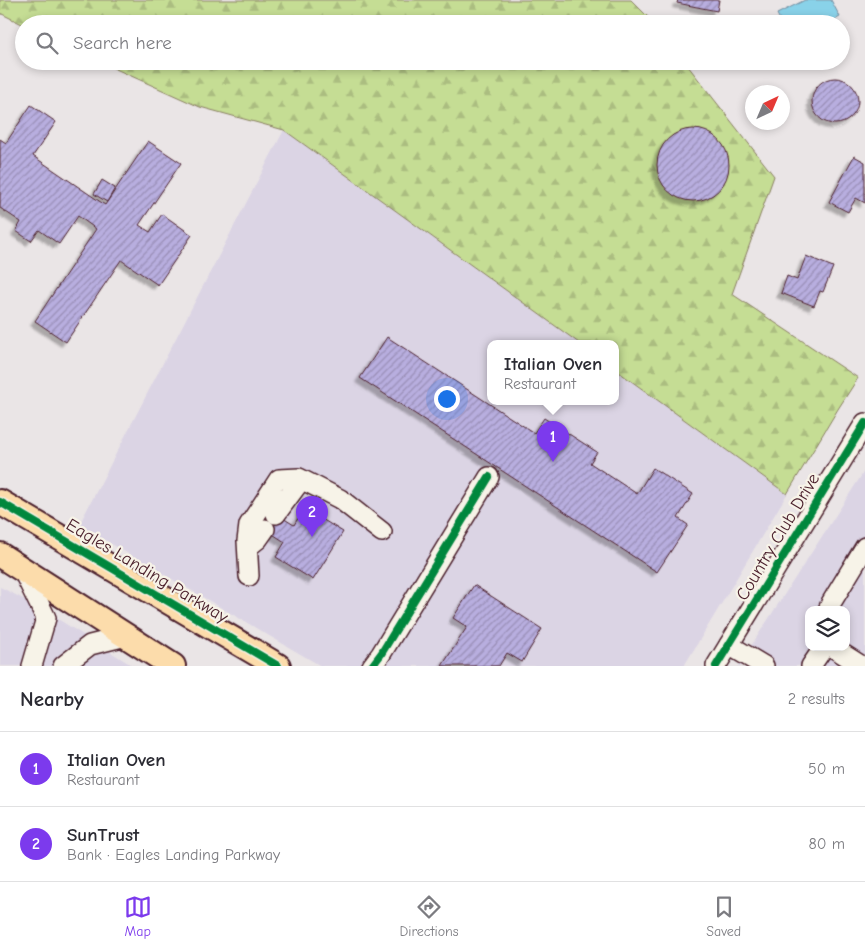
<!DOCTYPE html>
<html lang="en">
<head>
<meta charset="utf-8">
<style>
  :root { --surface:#fff; --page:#f2f2f3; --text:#2b2b33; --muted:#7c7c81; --line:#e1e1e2; --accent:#7c3aed }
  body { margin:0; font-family:"Comic Neue",sans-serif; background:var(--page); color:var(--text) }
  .controls { position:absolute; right:15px; bottom:15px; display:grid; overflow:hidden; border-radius:10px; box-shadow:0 2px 8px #0003 }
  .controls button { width:45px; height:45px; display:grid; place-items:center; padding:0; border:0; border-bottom:1px solid var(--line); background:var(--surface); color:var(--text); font:25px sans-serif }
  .compass { position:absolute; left:745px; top:85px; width:45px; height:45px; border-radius:50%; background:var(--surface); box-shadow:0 2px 8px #0003; rotate:44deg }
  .you { position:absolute; left:446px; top:398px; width:18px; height:18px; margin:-12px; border:4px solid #fff; border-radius:50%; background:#1a73e8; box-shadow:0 0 0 8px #1a73e833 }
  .badge { display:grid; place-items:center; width:32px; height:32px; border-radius:50%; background:var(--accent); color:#fff; font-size:16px; font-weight:700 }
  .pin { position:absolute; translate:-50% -41px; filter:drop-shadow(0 1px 2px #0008) }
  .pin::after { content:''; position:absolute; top:26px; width:18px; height:15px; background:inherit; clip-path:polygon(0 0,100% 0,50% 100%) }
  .popup { position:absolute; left:487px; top:340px; width:132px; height:65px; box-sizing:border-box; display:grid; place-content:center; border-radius:10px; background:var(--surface); filter:drop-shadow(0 1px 4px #0005); font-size:16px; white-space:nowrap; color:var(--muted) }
  .popup b { font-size:19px; color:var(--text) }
  .popup::after { content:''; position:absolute; left:50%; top:100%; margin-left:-10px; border:10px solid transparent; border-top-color:var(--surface) }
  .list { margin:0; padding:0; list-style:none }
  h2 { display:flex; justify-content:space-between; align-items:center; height:65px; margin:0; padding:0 20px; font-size:21px }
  h2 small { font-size:16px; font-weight:400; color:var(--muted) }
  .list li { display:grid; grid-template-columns:32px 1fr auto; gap:15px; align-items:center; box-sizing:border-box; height:75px; padding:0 20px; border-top:1px solid var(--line) }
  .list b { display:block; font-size:19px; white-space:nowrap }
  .list p { margin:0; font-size:16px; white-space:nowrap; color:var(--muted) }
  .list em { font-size:16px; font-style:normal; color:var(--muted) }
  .icon { flex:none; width:28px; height:28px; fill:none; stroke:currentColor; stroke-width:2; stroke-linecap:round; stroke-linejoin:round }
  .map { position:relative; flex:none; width:865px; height:666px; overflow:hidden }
  .search { position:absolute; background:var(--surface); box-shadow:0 2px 8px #0003; left:15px; right:15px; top:15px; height:55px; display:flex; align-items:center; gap:12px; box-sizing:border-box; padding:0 18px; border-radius:28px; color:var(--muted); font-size:19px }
  .sheet { height:215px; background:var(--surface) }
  nav { display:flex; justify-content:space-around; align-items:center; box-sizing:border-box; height:70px; border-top:1px solid var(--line); background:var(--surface); font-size:14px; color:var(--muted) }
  nav a { display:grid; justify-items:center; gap:2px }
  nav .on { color:var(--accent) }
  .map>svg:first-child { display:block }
  .built { fill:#dbd4e4; fill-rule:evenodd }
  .forest { fill:url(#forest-firs); stroke:#887e60 }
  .water { fill:#89d2e9; stroke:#708a9d }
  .building { fill:url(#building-hatch); stroke:#4a1f2b; filter:url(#shadow) }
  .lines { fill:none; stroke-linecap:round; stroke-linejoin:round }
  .minor-casing { stroke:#4a1f2b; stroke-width:22 }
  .major-casing { stroke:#4a1f2b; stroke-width:28 }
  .minor { stroke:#f7f3e8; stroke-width:19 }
  .major { stroke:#fcdcab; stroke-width:24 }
  .cycleway-casing { stroke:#f7f3e8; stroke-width:11 }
  .cycleway { stroke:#00873e; stroke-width:8 }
  .labels { text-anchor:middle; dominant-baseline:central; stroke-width:4.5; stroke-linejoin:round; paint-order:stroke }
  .street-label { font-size:18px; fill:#4a1f2b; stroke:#f7f3e8 }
</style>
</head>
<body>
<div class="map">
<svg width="865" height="666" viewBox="0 0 865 666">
  <defs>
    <pattern id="forest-firs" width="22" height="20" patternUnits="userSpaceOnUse" patternTransform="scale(1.25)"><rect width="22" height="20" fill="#c5dd94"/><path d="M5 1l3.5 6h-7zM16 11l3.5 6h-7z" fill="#abbd80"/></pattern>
    <pattern id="building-hatch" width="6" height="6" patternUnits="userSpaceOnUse" patternTransform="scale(1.25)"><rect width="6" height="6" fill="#b8aedf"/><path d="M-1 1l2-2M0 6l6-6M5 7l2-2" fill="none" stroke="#988db5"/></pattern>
    <filter id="shadow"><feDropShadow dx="-4.5" dy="4.5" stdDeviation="1" flood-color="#0004"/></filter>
  </defs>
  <rect width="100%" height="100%" fill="#eae5e6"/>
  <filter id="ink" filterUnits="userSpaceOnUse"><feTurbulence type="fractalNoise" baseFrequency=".02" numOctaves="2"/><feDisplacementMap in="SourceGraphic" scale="10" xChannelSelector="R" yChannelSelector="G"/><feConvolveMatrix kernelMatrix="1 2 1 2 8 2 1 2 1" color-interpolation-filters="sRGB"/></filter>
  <g filter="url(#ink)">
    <!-- built -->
    <g class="built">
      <polygon points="284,130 579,343 490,343 490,401 616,401 616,370 787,494 684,666 321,666 79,525"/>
      <path d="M865,470V666H738ZM809,610H846V647H809Z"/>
      <polygon points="0,587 37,606 133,666 0,666"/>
    </g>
    <!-- forest -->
    <g class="forest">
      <polygon points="0,0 631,0 655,24 24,24 24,25 0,13"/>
      <polygon points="98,61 684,61 774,176 732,294 858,378 838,409 787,494 616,370 616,343 579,343 284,130 200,107"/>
    </g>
    <!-- water -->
    <polygon class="water" points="805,0 831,0 840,17 827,24 782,24 777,14"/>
    <!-- building -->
    <g class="building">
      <polygon points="678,0 719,0 717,11 677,3"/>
      <circle cx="835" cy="101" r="23"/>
      <polygon points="31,105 56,122 33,156 105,205 148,141 181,163 139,225 150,232 162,214 192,235 158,285 121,260 66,342 35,321 96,229 78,216 59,244 39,230 31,241 16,231 21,222 0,208 0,139 6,143"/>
      <circle cx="693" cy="165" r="36"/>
      <polygon points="854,156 865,162 865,203 856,198 848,212 829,202"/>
      <polygon points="102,180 115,188 107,202 94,194"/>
      <polygon points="806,256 833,267 823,292 820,291 814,306 781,293 787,276 797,280"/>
      <polygon points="387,337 534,433 544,418 597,452 590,463 637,494 653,468 693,494 678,518 688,525 657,572 360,378"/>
      <polygon points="267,508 294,525 304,508 343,532 313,580 276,557 285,542 257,524"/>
      <polygon points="474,585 542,629 522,662 507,653 499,666 442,666 467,627 453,618"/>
    </g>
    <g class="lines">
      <!-- minor casing -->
      <g class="minor-casing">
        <g id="minor">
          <polyline points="276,514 301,480"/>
          <polyline points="248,547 258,539 265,529"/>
          <polyline points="22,569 46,618 32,666"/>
          <polyline points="249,576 247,541 249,525 279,479 299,478 340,499 382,532"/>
          <polyline points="828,610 831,603 865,547"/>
          <polyline points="729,645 764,666"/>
          <polyline points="832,647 862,666"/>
          <polyline points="63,666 90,645 126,636"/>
          <polyline points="372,666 381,654 489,477"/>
          <polyline points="716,666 865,423"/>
          <polyline points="811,666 824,647"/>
        </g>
      </g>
      <!-- major casing -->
      <g class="major-casing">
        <g id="major">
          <polyline points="0,502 278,666"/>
          <polyline points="0,555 173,666"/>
        </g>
      </g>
      <!-- minor -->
      <use href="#minor" class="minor"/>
      <!-- major -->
      <use href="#major" class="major"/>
      <!-- cycleway casing -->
      <g class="cycleway-casing">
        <g id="cycleway">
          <polyline points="0,502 278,666"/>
          <polyline points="372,666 381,654 489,477"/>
          <polyline points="716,666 865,423"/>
        </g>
      </g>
      <!-- cycleway -->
      <use href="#cycleway" class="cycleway"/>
    </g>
  </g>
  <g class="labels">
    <!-- street labels -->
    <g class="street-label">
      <text transform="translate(778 537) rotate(-59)">Country Club Drive</text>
      <text transform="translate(147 571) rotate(31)">Eagles Landing Parkway</text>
    </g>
  </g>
</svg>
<div class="controls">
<button><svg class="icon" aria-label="layers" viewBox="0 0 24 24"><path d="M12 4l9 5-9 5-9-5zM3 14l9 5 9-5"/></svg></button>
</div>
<svg class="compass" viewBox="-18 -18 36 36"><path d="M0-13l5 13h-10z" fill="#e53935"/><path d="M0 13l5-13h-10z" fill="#7c7c81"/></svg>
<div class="you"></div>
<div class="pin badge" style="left:553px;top:462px">1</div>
<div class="popup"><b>Italian Oven</b>Restaurant</div>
<div class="pin badge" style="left:312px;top:537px">2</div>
<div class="search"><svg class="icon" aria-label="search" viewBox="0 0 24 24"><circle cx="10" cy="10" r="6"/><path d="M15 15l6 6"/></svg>Search here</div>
</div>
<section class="sheet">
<h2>Nearby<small>2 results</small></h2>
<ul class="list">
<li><span class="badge">1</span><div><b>Italian Oven</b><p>Restaurant</p></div><em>50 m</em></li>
<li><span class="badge">2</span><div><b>SunTrust</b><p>Bank · Eagles Landing Parkway</p></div><em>80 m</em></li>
</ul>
</section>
<nav>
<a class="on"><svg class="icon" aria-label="map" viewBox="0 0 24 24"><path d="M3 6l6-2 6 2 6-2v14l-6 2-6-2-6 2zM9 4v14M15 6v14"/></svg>Map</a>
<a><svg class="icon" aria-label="directions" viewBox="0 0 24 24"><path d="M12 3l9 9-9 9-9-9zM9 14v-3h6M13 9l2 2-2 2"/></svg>Directions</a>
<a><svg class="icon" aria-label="saved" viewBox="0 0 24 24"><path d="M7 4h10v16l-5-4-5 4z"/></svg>Saved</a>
</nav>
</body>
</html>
